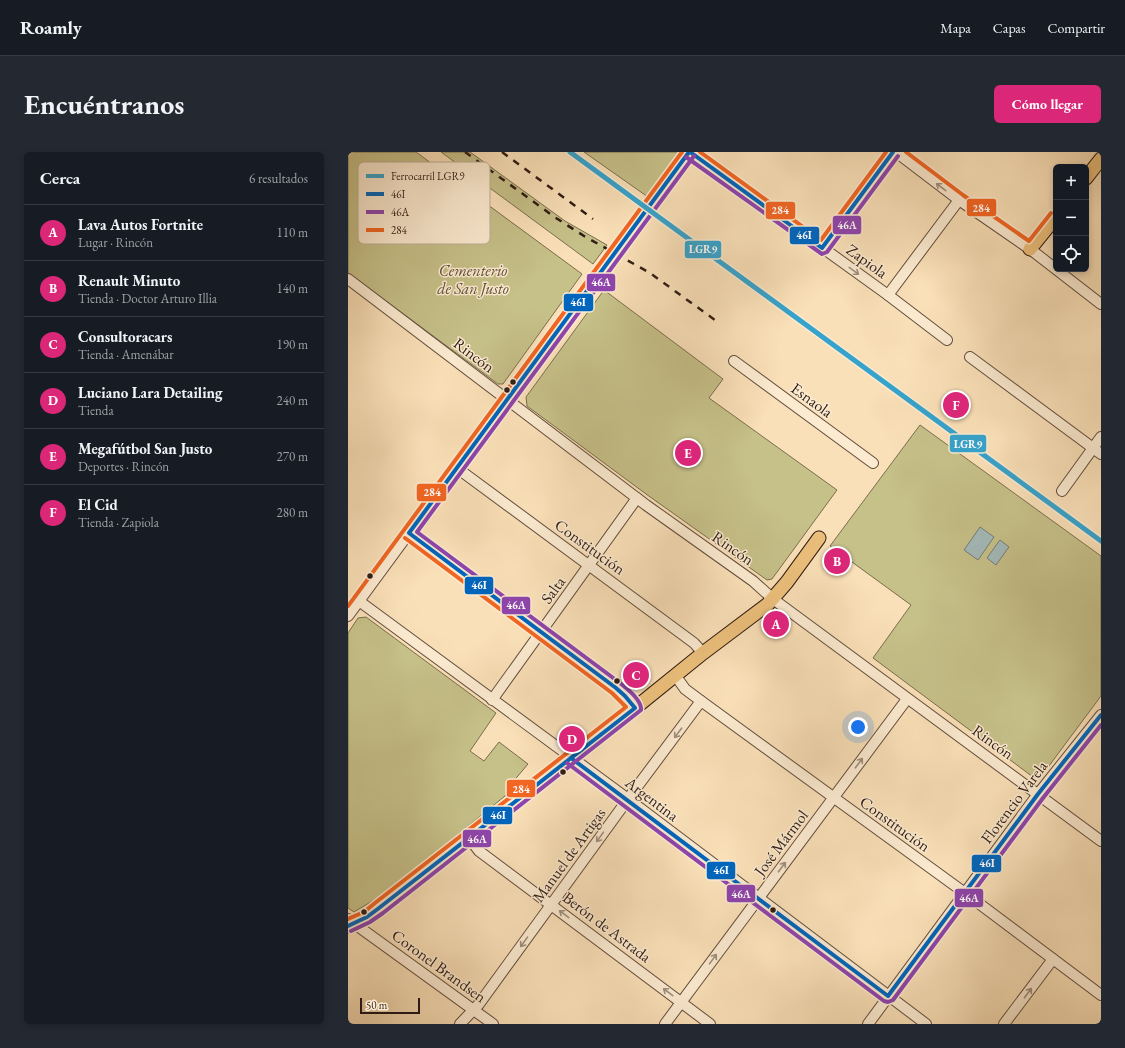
<!DOCTYPE html>
<html lang="es">
<head>
<meta charset="utf-8">
<style>
  :root { --surface:#171b24; --page:#242831; --text:#f1f3f6; --muted:#9ea1a6; --line:#363941; --accent:#db2777 }
  body { margin:0; font-family:"EB Garamond",serif; background:var(--page); color:var(--text) }
  .controls { position:absolute; right:12px; top:12px; display:grid; overflow:hidden; border-radius:6px; box-shadow:0 2px 6px #0003 }
  .controls button { width:36px; height:36px; display:grid; place-items:center; padding:0; border:0; border-bottom:1px solid var(--line); background:var(--surface); color:var(--text); font:20px sans-serif }
  .scale { position:absolute; left:12px; bottom:10px; width:60px; box-sizing:border-box; padding-left:4px; border:2px solid #2f1c14; border-top:0; font-size:11px; line-height:14px; white-space:nowrap; color:#2f1c14; -webkit-text-stroke:3px #fcebd1; paint-order:stroke }
  .you { position:absolute; left:510px; top:575px; width:14px; height:14px; margin:-10px; border:3px solid #fff; border-radius:50%; background:#1a73e8; box-shadow:0 0 0 6px #1a73e833 }
  .badge { display:grid; place-items:center; width:26px; height:26px; border-radius:50%; background:var(--accent); color:#fff; font-size:13px; font-weight:700 }
  .pin { position:absolute; translate:-50% -50%; border:2px solid #fff; box-shadow:0 1px 4px #0006 }
  .list { margin:0; padding:0; list-style:none }
  h2 { display:flex; justify-content:space-between; align-items:center; height:52px; margin:0; padding:0 16px; font-size:17px }
  h2 small { font-size:13px; font-weight:400; color:var(--muted) }
  .list li { display:grid; grid-template-columns:26px 1fr auto; gap:12px; align-items:center; box-sizing:border-box; height:56px; padding:0 16px; border-top:1px solid var(--line) }
  .list b { display:block; font-size:15px; white-space:nowrap }
  .list p { margin:0; font-size:13px; white-space:nowrap; color:var(--muted) }
  .list em { font-size:13px; font-style:normal; color:var(--muted) }
  .icon { flex:none; width:22px; height:22px; fill:none; stroke:currentColor; stroke-width:2; stroke-linecap:round; stroke-linejoin:round }
  .map { position:relative; flex:none; width:753px; height:872px; overflow:hidden; border-radius:6px }
  header { display:flex; align-items:center; gap:24px; box-sizing:border-box; height:56px; padding:0 20px; background:var(--surface); border-bottom:1px solid var(--line) }
  header strong { font-size:19px }
  nav { display:flex; gap:22px; margin-inline-start:auto; font-size:14px }
  .intro { display:flex; align-items:center; justify-content:space-between; box-sizing:border-box; height:96px; padding:0 24px }
  h1 { margin:0; font-size:28px }
  .button { padding:10px 18px; border-radius:6px; background:var(--accent); color:#fff; font-size:14px; font-weight:700 }
  main { display:flex; gap:24px; padding:0 24px }
  aside { flex:1; background:var(--surface); border-radius:6px; box-shadow:0 2px 6px #0003 }
  .map>svg:first-child { display:block }
  .green { fill:#c6c089; stroke:#7a6e4e }
  .water { fill:#a3baba; stroke:#757b78 }
  .lines { fill:none; stroke-linecap:round; stroke-linejoin:round }
  .minor-casing { stroke:#624d3d; stroke-width:12 }
  .major-casing { stroke:#2f1c14; stroke-width:15 }
  .minor { stroke:#fcebd1; stroke-width:10 }
  .major { stroke:#edc07c; stroke-width:13 }
  .rail { stroke:#2f1c14; stroke-width:2.5; stroke-dasharray:7 7; stroke-linecap:butt }
  .bus-1-casing { stroke:#fcebd1; stroke-width:7 }
  .bus-2-casing { stroke:#fcebd1; stroke-width:7 }
  .bus-3-casing { stroke:#fcebd1; stroke-width:7 }
  .bus-1 { stroke:#0065bd; stroke-width:4 }
  .bus-2 { stroke:#8e44ad; stroke-width:4 }
  .bus-3 { stroke:#f26522; stroke-width:4 }
  .rail-1-casing { stroke:#fcebd1; stroke-width:8 }
  .rail-1 { stroke:#36a3cc; stroke-width:5 }
  .oneway { stroke:#a08e7c }
  .bus-dot { fill:#2f1c14; stroke:#fcebd1; stroke-width:1.5 }
  .labels { text-anchor:middle; dominant-baseline:central; stroke-width:3; stroke-linejoin:round; paint-order:stroke }
  .street-label { font-size:16px; fill:#2f1c14; stroke:#fcebd1 }
  .park-label { font-size:16px; font-style:italic; fill:#5c4d37; stroke:#fcebd1 }
  .key { fill:#fcebd1; stroke:#bead98; stroke-width:1 }
  .key-label { font-size:11px; fill:#2f1c14 }
  .line-badge { stroke:#fcebd1; stroke-width:1.5 }
  .badge-label { font-size:11px; text-anchor:middle; font-weight:bold; fill:#fff }
</style>
</head>
<body>
<header>
<strong>Roamly</strong>
<nav><a>Mapa</a><a>Capas</a><a>Compartir</a></nav>
</header>
<div class="intro"><h1>Encuéntranos</h1><a class="button">Cómo llegar</a></div>
<main>
<aside>
<h2>Cerca<small>6 resultados</small></h2>
<ul class="list">
<li><span class="badge">A</span><div><b>Lava Autos Fortnite</b><p>Lugar · Rincón</p></div><em>110 m</em></li>
<li><span class="badge">B</span><div><b>Renault Minuto</b><p>Tienda · Doctor Arturo Illia</p></div><em>140 m</em></li>
<li><span class="badge">C</span><div><b>Consultoracars</b><p>Tienda · Amenábar</p></div><em>190 m</em></li>
<li><span class="badge">D</span><div><b>Luciano Lara Detailing</b><p>Tienda</p></div><em>240 m</em></li>
<li><span class="badge">E</span><div><b>Megafútbol San Justo</b><p>Deportes · Rincón</p></div><em>270 m</em></li>
<li><span class="badge">F</span><div><b>El Cid</b><p>Tienda · Zapiola</p></div><em>280 m</em></li>
</ul>
</aside>
<div class="map">
<svg width="753" height="872" viewBox="0 0 753 872">
  <rect width="100%" height="100%" fill="#fae0b8"/>
  <filter id="stains"><feTurbulence type="fractalNoise" baseFrequency=".005" numOctaves="4"/><feColorMatrix values="0 0 0 0 .2 0 0 0 0 .09 0 0 0 0 .02 0 0 0 .5 -.17"/></filter>
  <radialGradient id="worn" r=".72"><stop offset=".6" stop-color="#630" stop-opacity="0"/><stop offset="1" stop-color="#630" stop-opacity=".3"/></radialGradient>
  <!-- green -->
  <g class="green">
    <polygon points="0,0 68,0 234,122 155,232 150,232 0,121"/>
    <polygon points="93,0 122,0 217,69 259,93 245,112"/>
    <polygon points="236,0 333,0 300,45"/>
    <polygon points="256,138 375,227 361,246 489,338 424,427 419,428 298,342 179,254 178,245"/>
    <polygon points="572,273 753,404 753,544 692,626 685,625 525,506 563,453 482,394"/>
    <polygon points="18,465 148,561 122,599 136,609 151,590 180,612 164,631 168,635 41,739 6,760 0,756 0,481 10,466"/>
  </g>
  <!-- water -->
  <g class="water">
    <polygon points="632,375 646,385 630,408 616,398"/>
    <polygon points="652,388 661,395 648,413 639,406"/>
  </g>
  <g class="lines">
    <!-- minor casing -->
    <g class="minor-casing">
      <g id="minor">
        <polyline points="342,0 540,143 599,188"/>
        <polyline points="548,0 611,48 682,97 753,152"/>
        <polyline points="474,96 545,0"/>
        <polyline points="0,127 298,353 405,429 425,447 753,689"/>
        <polyline points="540,143 611,48"/>
        <polyline points="622,205 753,302"/>
        <polyline points="386,209 525,311"/>
        <polyline points="109,316 346,491 355,501"/>
        <polyline points="714,339 753,285"/>
        <polyline points="61,381 268,536 277,544 287,556"/>
        <polyline points="11,449 280,647 578,872"/>
        <polyline points="0,464 341,0"/>
        <polyline points="327,523 337,537 353,549 617,741 753,843"/>
        <polyline points="144,548 289,346"/>
        <polyline points="121,686 131,699 362,872"/>
        <polyline points="0,767 145,872"/>
        <polyline points="112,872 131,852 280,647 353,549"/>
        <polyline points="317,872 559,547"/>
        <polyline points="520,872 690,642 753,563"/>
        <polyline points="656,872 705,807"/>
      </g>
    </g>
    <!-- major casing -->
    <g class="major-casing">
      <g id="major">
        <polyline points="738,26 753,7"/>
        <polyline points="682,97 708,65"/>
        <polyline points="0,774 19,765 31,756 287,556 355,501 420,452 439,430 471,386"/>
      </g>
    </g>
    <!-- minor -->
    <use href="#minor" class="minor"/>
    <!-- major -->
    <use href="#major" class="major"/>
    <!-- rail -->
    <g class="rail">
      <polyline points="117,0 208,66 236,84 302,121 367,168"/>
      <polyline points="154,0 245,67"/>
    </g>
    <!-- bus-1 casing -->
    <g class="bus-1-casing">
      <g id="bus-1">
        <polyline points="342,0 474,96 545,0"/>
        <polyline points="223,606 540,844 690,642 753,563"/>
        <polyline points="0,774 19,765 31,756 287,556 277,544 268,536 61,381 341,0"/>
      </g>
    </g>
    <!-- bus-2 casing -->
    <g class="bus-2-casing">
      <g id="bus-2">
        <polyline points="338,5 474,102 479,100 550,4"/>
        <polyline points="219,611 536,849 540,850 545,848 695,646 753,573"/>
        <path d="M3,779L22,770L35,761L293,558C294,548 279,537 272,531L69,380L346,4"/>
      </g>
    </g>
    <!-- bus-3 casing -->
    <g class="bus-3-casing">
      <g id="bus-3">
        <polyline points="352,0 473,88 538,0"/>
        <polyline points="558,0 615,43 681,89 703,61"/>
        <polyline points="0,454 334,0"/>
        <polyline points="0,767 16,760 27,751 278,555 264,541 57,386"/>
      </g>
    </g>
    <!-- bus-1 -->
    <use href="#bus-1" class="bus-1"/>
    <!-- bus-2 -->
    <use href="#bus-2" class="bus-2"/>
    <!-- bus-3 -->
    <use href="#bus-3" class="bus-3"/>
    <!-- rail-1 casing -->
    <g class="rail-1-casing">
      <polyline id="rail-1" points="222,0 753,389"/>
    </g>
    <!-- rail-1 -->
    <use href="#rail-1" class="rail-1"/>
  </g>
  <!-- one-way arrows -->
  <defs><path id="oneway-shaft" d="M-6 0H5M1.5-3L5.5 0L1.5 3" fill="none" stroke-width="1.6" stroke-linecap="round" stroke-linejoin="round"/></defs>
  <g class="oneway">
    <use href="#oneway-shaft" transform="translate(593 35) rotate(-143)"/>
    <use href="#oneway-shaft" transform="translate(506 119) rotate(36)"/>
    <use href="#oneway-shaft" transform="translate(330 581) rotate(127)"/>
    <use href="#oneway-shaft" transform="translate(511 611) rotate(-53)"/>
    <use href="#oneway-shaft" transform="translate(252 685) rotate(126)"/>
    <use href="#oneway-shaft" transform="translate(434 715) rotate(-53)"/>
    <use href="#oneway-shaft" transform="translate(216 762) rotate(-143)"/>
    <use href="#oneway-shaft" transform="translate(176 790) rotate(126)"/>
    <use href="#oneway-shaft" transform="translate(365 807) rotate(-54)"/>
    <use href="#oneway-shaft" transform="translate(320 840) rotate(-143)"/>
    <use href="#oneway-shaft" transform="translate(680 841) rotate(-53)"/>
  </g>
  <!-- markers -->
  <g class="bus-dot">
    <circle cx="165" cy="230" r="3.5"/>
    <circle cx="159" cy="238" r="3.5"/>
    <circle cx="22" cy="424" r="3.5"/>
    <circle cx="269" cy="529" r="3.5"/>
    <circle cx="215" cy="620" r="3.5"/>
    <circle cx="425" cy="758" r="3.5"/>
    <circle cx="16" cy="760" r="3.5"/>
  </g>
  <g class="labels">
    <!-- street labels -->
    <g class="street-label">
      <text transform="translate(519 109) rotate(36)">Zapiola</text>
      <text transform="translate(126 203) rotate(37)">Rincón</text>
      <text transform="translate(464 248) rotate(36)">Esnaola</text>
      <text transform="translate(242 395) rotate(36)">Constitución</text>
      <text transform="translate(385 396) rotate(35)">Rincón</text>
      <text transform="translate(205 438) rotate(-54)">Salta</text>
      <text transform="translate(645 590) rotate(36)">Rincón</text>
      <text transform="translate(304 647) rotate(37)">Argentina</text>
      <text transform="translate(666 650) rotate(-53)">Florencio Varela</text>
      <text transform="translate(547 672) rotate(36)">Constitución</text>
      <text transform="translate(433 691) rotate(-53)">José Mármol</text>
      <text transform="translate(221 703) rotate(-54)">Manuel de Artigas</text>
      <text transform="translate(259 775) rotate(37)">Berón de Astrada</text>
      <text transform="translate(91 814) rotate(36)">Coronel Brandsen</text>
    </g>
    <!-- park labels -->
    <g class="park-label">
      <text x="125" y="118">Cementerio<tspan x="125" dy="18">de San Justo</tspan></text>
    </g>
  </g>
  <!-- legend -->
  <rect x="10" y="10" width="132" height="82" rx="6" class="key"/>
  <rect x="18" y="22" width="18" height="4" fill="#36a3cc"/>
  <rect x="18" y="40" width="18" height="4" fill="#0065bd"/>
  <rect x="18" y="58" width="18" height="4" fill="#8e44ad"/>
  <rect x="18" y="76" width="18" height="4" fill="#f26522"/>
  <g class="key-label">
    <text x="43" y="28">Ferrocarril LGR9</text>
    <text x="43" y="46">46I</text>
    <text x="43" y="64">46A</text>
    <text x="43" y="82">284</text>
  </g>
  <g class="line-badge">
    <rect x="618" y="46" width="31" height="19" rx="4" fill="#f26522"/>
    <rect x="417" y="49" width="31" height="19" rx="4" fill="#f26522"/>
    <rect x="484" y="63" width="30" height="20" rx="4" fill="#8e44ad"/>
    <rect x="441" y="74" width="31" height="19" rx="4" fill="#0065bd"/>
    <rect x="336" y="88" width="38" height="19" rx="4" fill="#36a3cc"/>
    <rect x="238" y="121" width="30" height="19" rx="4" fill="#8e44ad"/>
    <rect x="215" y="141" width="31" height="19" rx="4" fill="#0065bd"/>
    <rect x="601" y="282" width="38" height="19" rx="4" fill="#36a3cc"/>
    <rect x="68" y="331" width="31" height="19" rx="4" fill="#f26522"/>
    <rect x="116" y="424" width="30" height="19" rx="4" fill="#0065bd"/>
    <rect x="153" y="444" width="30" height="19" rx="4" fill="#8e44ad"/>
    <rect x="158" y="627" width="30" height="19" rx="4" fill="#f26522"/>
    <rect x="134" y="654" width="31" height="19" rx="4" fill="#0065bd"/>
    <rect x="114" y="677" width="30" height="19" rx="4" fill="#8e44ad"/>
    <rect x="623" y="702" width="31" height="19" rx="4" fill="#0065bd"/>
    <rect x="358" y="709" width="30" height="19" rx="4" fill="#0065bd"/>
    <rect x="378" y="732" width="30" height="19" rx="4" fill="#8e44ad"/>
    <rect x="606" y="736" width="30" height="20" rx="4" fill="#8e44ad"/>
  </g>
  <g class="badge-label">
    <text x="633" y="60">284</text>
    <text x="432" y="62">284</text>
    <text x="499" y="77">46A</text>
    <text x="456" y="87">46I</text>
    <text x="355" y="101">LGR9</text>
    <text x="253" y="134">46A</text>
    <text x="230" y="154">46I</text>
    <text x="620" y="296">LGR9</text>
    <text x="84" y="344">284</text>
    <text x="131" y="437">46I</text>
    <text x="168" y="457">46A</text>
    <text x="173" y="641">284</text>
    <text x="150" y="667">46I</text>
    <text x="129" y="691">46A</text>
    <text x="639" y="715">46I</text>
    <text x="373" y="722">46I</text>
    <text x="393" y="746">46A</text>
    <text x="621" y="750">46A</text>
  </g>
  <rect width="100%" height="100%" filter="url(#stains)"/>
  <rect width="100%" height="100%" fill="url(#worn)"/>
</svg>
<div class="controls">
<button>+</button>
<button>−</button>
<button><svg class="icon" aria-label="locate" viewBox="0 0 24 24"><circle cx="12" cy="12" r="6"/><path d="M12 2v4M12 18v4M2 12h4M18 12h4"/></svg></button>
</div>
<div class="scale">50 m</div>
<div class="you"></div>
<div class="pin badge" style="left:428px;top:472px">A</div>
<div class="pin badge" style="left:489px;top:409px">B</div>
<div class="pin badge" style="left:288px;top:523px">C</div>
<div class="pin badge" style="left:224px;top:587px">D</div>
<div class="pin badge" style="left:340px;top:301px">E</div>
<div class="pin badge" style="left:608px;top:253px">F</div>
</div>
</main>
</body>
</html>
